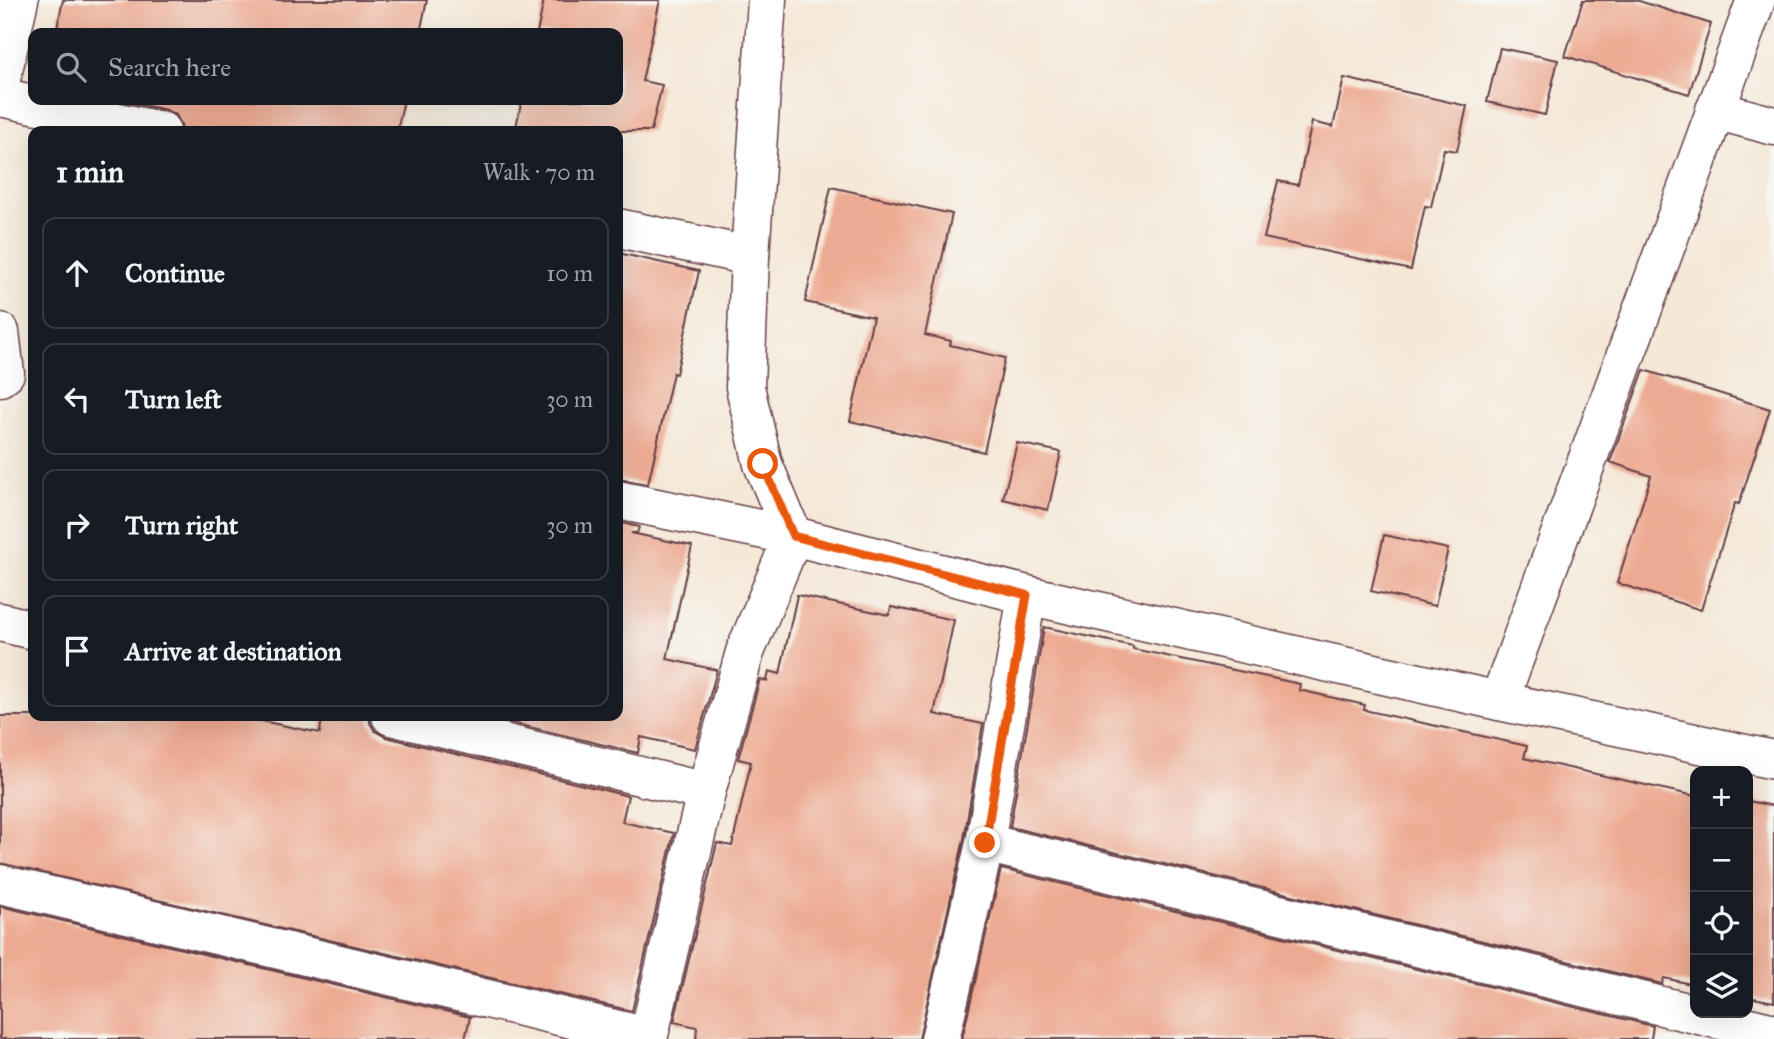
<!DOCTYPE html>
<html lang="en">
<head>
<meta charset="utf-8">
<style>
  :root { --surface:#171b24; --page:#20242c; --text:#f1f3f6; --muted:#9ea1a6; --line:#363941 }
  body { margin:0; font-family:"IM FELL Great Primer",serif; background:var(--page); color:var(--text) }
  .controls { position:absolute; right:21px; bottom:21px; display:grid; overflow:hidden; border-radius:14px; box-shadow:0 7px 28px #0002 }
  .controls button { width:63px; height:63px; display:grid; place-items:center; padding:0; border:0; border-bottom:2px solid var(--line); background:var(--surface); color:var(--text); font:35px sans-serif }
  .stop { position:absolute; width:21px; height:21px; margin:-16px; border:5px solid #ea580c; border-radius:50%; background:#fff }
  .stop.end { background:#ea580c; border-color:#fff; box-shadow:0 2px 7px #0008 }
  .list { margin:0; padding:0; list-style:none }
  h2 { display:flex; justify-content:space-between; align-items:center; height:91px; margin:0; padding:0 28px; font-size:30px }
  h2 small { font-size:23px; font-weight:400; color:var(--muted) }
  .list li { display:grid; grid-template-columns:46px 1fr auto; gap:21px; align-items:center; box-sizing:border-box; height:112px; margin:0 14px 14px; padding:0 14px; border:2px solid var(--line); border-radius:14px }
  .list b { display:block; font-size:26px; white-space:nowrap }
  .list em { font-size:23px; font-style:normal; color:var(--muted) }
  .icon { flex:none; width:38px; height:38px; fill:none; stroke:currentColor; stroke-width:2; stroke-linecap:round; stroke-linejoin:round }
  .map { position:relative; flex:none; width:1774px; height:1039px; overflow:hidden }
  .search { position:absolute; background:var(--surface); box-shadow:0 7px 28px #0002; left:28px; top:28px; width:595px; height:77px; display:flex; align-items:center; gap:18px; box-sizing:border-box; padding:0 24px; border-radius:14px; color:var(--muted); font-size:26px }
  .panel { position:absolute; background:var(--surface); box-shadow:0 7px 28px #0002; left:28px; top:126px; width:595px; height:595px; border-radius:14px }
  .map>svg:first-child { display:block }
  .building { fill:#edaa92 }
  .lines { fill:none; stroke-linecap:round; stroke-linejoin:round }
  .minor-casing { stroke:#643d45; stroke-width:41 }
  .minor { stroke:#fff; stroke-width:38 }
  .route { stroke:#ea580c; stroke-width:9 }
</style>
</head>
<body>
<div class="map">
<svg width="1774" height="1039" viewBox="0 0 1774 1039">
  <rect width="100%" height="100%" fill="#f6f6f2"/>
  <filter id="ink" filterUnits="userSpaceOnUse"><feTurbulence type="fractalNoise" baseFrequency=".0143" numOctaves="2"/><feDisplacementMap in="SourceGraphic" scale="14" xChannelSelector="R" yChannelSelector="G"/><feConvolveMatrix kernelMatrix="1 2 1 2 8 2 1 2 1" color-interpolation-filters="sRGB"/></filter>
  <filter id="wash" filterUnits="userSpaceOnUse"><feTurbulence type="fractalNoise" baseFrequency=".00686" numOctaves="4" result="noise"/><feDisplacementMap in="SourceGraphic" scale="28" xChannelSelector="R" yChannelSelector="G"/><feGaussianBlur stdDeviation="1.57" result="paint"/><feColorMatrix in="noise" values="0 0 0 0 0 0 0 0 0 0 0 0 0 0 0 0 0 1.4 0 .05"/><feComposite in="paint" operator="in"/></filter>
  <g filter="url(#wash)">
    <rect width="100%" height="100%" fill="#f5e8d7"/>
    <g id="blocks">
      <!-- building -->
      <g class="building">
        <polygon points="63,0 427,0 420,33 56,33"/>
        <polygon points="544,0 660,0 642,81 662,85 651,131 515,131 522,100 618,100 618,33 537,33"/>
        <polygon points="1583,0 1636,0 1711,24 1689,94 1565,56"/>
        <polygon points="1500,48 1558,60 1545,115 1487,102"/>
        <polygon points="1344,78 1467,106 1457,151 1444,149 1431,207 1425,206 1411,270 1264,238 1278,181 1298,185 1312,122 1333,127"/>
        <polygon points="119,100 404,100 397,131 182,131 181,124 176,115 166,110"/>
        <polygon points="831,187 952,214 925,335 951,341 950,345 1005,358 984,452 850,421 873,317 805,302"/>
        <polygon points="618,253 699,271 676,374 673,373 648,484 618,479"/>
        <polygon points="1644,370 1770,409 1739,504 1735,503 1701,610 1617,583 1651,476 1610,462"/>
        <polygon points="1017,443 1061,452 1048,510 1003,499"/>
        <polygon points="618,522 639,527 637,533 631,533 692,546 667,659 717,670 695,749 641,737 638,753 483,716 618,716"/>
        <polygon points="1384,535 1448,549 1435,606 1371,591"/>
        <polygon points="797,595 889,615 891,607 954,620 934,714 983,724 964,839 919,1039 696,1039 697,1027 674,1022 717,843 732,846 751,762 738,759 760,679 767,681 769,671 780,674"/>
        <polygon points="1044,627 1133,646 1133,649 1300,684 1299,690 1365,705 1364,710 1527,746 1524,758 1695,796 1695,985 1664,978 1662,984 1010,827"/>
        <polygon points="0,716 237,716 320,733 322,716 370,716 370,723 375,731 386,737 628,796 622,822 674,833 632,1011 0,863"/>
        <polygon points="1748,801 1774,806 1774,1002 1748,997"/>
        <polygon points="1001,869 1653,1026 1651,1039 962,1039"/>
        <polygon points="0,906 470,1017 465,1039 0,1039"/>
      </g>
    </g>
  </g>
  <g filter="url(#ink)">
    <use href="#blocks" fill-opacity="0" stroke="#643d45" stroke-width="2"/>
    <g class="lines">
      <!-- minor casing -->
      <g class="minor-casing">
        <g id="minor">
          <polyline points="767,0 750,256 745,387 763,464 793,536 1027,595 1499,701 1774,760"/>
          <polyline points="0,84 19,0"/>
          <polyline points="0,97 161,131"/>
          <polyline points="1715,110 1774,126"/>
          <polyline points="618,228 750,256"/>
          <polyline points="0,332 5,373 0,377"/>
          <polyline points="618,500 793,536 745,652 706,792 648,1039"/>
          <polyline points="0,622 33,630"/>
          <polyline points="1499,701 1756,0"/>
          <polyline points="391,716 706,792"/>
          <polyline points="985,843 1774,1033"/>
          <polyline points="0,884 648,1037"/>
          <polyline points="940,1039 985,843 1027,595"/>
        </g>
      </g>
      <!-- minor -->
      <use href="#minor" class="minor"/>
    </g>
  </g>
  <g class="lines" filter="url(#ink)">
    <!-- route -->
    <polyline class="route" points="763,464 793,536 1027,595 985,843"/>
  </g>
</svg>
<div class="controls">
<button>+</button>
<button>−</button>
<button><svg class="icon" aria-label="locate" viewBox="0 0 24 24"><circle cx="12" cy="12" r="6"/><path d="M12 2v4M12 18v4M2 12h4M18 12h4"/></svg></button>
<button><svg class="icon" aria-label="layers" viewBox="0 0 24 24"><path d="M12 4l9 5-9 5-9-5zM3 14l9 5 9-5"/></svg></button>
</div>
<div class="stop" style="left:763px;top:464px"></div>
<div class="stop end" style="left:985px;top:843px"></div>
<div class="search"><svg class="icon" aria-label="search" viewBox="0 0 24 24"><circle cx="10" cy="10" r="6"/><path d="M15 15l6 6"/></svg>Search here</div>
<section class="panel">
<h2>1 min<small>Walk · 70 m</small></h2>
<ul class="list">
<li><svg class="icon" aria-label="ahead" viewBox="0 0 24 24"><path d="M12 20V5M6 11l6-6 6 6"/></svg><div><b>Continue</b></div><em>10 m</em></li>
<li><svg class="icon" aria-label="left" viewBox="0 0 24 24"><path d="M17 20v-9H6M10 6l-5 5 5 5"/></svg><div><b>Turn left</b></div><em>30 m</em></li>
<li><svg class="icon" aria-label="right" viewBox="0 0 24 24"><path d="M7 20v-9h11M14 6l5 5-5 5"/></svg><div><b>Turn right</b></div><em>30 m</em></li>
<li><svg class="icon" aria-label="arrive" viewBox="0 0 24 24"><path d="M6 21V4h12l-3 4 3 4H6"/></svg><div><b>Arrive at destination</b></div></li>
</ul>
</section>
</div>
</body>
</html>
